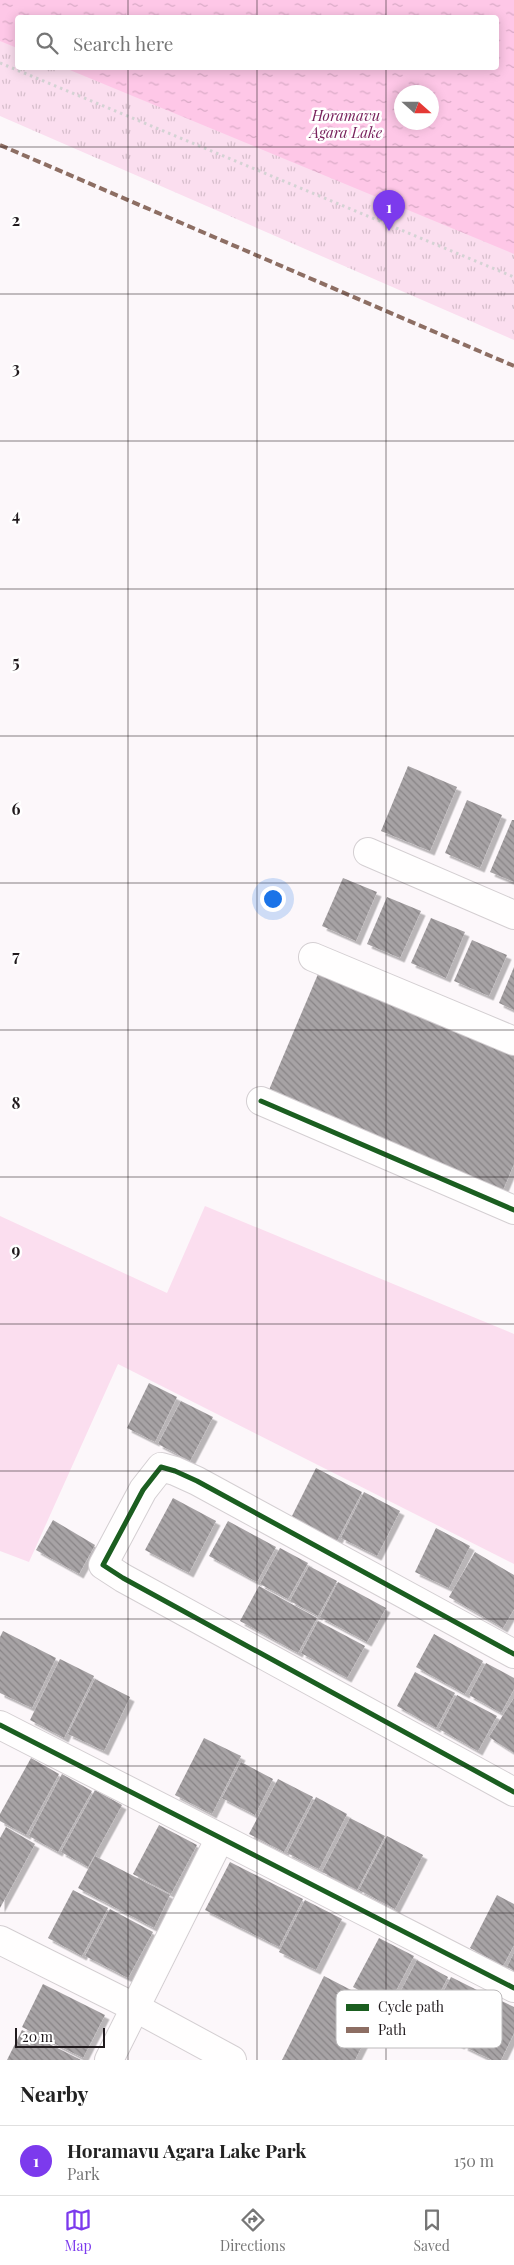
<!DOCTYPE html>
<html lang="en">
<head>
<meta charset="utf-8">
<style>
  :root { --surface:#fff; --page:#f2f2f2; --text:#222; --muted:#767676; --line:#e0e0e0; --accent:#7c3aed }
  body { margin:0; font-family:"Playfair Display",serif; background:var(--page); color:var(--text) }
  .compass { position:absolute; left:394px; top:85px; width:45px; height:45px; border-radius:50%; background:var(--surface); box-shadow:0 2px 12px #0003; rotate:111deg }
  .scale { position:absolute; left:15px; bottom:12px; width:90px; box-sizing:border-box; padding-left:5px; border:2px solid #201a1d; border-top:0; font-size:14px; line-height:18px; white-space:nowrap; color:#201a1d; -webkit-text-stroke:4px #fff; paint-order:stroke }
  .you { position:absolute; left:272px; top:898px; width:18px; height:18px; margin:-12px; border:4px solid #fff; border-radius:50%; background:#1a73e8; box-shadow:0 0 0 8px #1a73e833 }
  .badge { display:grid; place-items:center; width:32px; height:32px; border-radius:50%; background:var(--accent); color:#fff; font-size:16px; font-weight:700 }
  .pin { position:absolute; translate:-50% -41px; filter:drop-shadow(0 1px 2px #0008) }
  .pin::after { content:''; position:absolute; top:26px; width:18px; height:15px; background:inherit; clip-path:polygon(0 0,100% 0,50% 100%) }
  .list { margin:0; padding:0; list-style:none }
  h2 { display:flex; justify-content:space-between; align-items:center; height:65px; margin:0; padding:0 20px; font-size:21px }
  h2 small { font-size:16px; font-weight:400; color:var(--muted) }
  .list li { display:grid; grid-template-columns:32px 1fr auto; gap:15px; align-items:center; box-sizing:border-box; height:70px; padding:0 20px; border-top:1px solid var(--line) }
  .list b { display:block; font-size:19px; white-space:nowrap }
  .list p { margin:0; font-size:16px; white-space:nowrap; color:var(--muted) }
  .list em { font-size:16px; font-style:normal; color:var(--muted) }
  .icon { flex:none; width:28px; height:28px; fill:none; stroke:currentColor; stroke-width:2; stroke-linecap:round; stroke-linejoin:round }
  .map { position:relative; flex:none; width:514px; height:2060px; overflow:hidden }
  .search { position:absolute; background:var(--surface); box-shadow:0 2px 12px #0003; left:15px; right:15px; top:15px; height:55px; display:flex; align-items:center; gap:12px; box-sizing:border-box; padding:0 18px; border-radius:5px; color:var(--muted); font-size:19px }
  .sheet { height:135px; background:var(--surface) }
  nav { display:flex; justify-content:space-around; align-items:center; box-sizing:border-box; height:70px; border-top:1px solid var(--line); background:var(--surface); font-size:14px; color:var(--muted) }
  nav a { display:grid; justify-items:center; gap:2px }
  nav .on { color:var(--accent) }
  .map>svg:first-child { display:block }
  .green { fill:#fbdeef }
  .park { fill:url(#park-tufts); fill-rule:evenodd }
  .water { fill:url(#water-ripples); fill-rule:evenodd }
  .building { fill:url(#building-back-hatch); filter:url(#shadow) }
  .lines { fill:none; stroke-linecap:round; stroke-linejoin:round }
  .minor-casing { stroke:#d4cfd2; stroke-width:30 }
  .path { stroke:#d4d3d4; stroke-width:3; stroke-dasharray:2.5 4; stroke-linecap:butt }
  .minor { stroke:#fffefe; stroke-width:28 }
  .quiet { stroke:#8d6e63; stroke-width:4; stroke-dasharray:8 4; stroke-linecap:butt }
  .cycleway-casing { stroke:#fff; stroke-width:8 }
  .cycleway { stroke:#1b5e20; stroke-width:5 }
  .grid { fill:none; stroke:#201a1d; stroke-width:1; stroke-opacity:0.55 }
  .labels { text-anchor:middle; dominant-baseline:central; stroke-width:5; stroke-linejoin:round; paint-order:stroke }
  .water-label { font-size:15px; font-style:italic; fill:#79235d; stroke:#fff }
  .key { fill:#fff; stroke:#bcbabb; stroke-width:1 }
  .key-label { font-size:14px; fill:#201a1d }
  .grid-label { font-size:16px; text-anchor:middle; font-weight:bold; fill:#201a1d; stroke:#fff; stroke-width:5; stroke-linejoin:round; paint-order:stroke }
</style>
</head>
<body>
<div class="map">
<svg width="514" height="2060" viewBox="0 0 514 2060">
  <defs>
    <pattern id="park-tufts" width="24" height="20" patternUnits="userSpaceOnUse" patternTransform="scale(1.25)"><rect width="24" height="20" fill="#fbdeef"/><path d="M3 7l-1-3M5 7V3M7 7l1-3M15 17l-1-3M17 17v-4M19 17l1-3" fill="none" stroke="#d7becc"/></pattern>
    <pattern id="water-ripples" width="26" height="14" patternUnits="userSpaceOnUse" patternTransform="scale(1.25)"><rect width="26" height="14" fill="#fec7e7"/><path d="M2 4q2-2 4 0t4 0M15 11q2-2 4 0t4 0" fill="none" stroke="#d9aac6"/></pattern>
    <pattern id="building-back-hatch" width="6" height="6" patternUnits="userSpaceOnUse" patternTransform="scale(1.25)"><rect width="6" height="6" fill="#a7a3a5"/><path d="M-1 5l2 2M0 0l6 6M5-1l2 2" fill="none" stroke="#888486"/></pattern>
    <filter id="shadow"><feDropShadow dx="4.5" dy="4.5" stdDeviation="0" flood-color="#0004"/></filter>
  </defs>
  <rect width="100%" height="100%" fill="#fcf7fa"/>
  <!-- green -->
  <polygon class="green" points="205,1206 514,1334 514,1564 118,1364 29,1562 0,1551 0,1216 167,1293"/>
  <!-- park -->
  <path class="park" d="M0,0H514V340L0,116ZM18,18H496V68H18ZM402,92H432V122H402Z"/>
  <!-- water -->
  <path class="water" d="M0,0H514V254L65,68H496V18H18L17,48L0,41ZM402,92H432V122H402Z"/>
  <!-- building -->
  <g class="building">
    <polygon points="408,766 457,787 430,851 381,831"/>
    <polygon points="467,800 502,815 480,868 445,853"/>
    <polygon points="512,820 514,820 514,882 490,872"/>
    <polygon points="343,878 377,892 356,941 322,926"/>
    <polygon points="387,897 421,911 400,958 367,944"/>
    <polygon points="431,918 465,932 446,978 411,963"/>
    <polygon points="472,940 507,955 489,996 454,981"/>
    <polygon points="321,967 514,1049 514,1164 500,1197 266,1097"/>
    <polygon points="514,967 514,1010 499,1003"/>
    <polygon points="149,1383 177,1397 155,1442 127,1428"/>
    <polygon points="181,1401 213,1417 190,1461 158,1444"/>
    <polygon points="316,1468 362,1492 337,1541 291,1518"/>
    <polygon points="364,1492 400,1511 377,1556 341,1538"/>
    <polygon points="173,1498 216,1521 189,1573 145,1550"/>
    <polygon points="53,1520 95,1545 79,1574 36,1550"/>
    <polygon points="228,1521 276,1547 257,1582 209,1556"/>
    <polygon points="436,1528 470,1546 449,1588 415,1572"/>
    <polygon points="280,1548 308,1563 288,1599 260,1584"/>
    <polygon points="475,1552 514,1575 514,1609 503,1628 449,1597"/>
    <polygon points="309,1566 337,1581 318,1616 290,1601"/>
    <polygon points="338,1582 386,1608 367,1642 320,1617"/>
    <polygon points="259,1586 317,1618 298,1653 240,1621"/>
    <polygon points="318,1621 365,1646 347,1678 301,1653"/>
    <polygon points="3,1631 56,1658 32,1708 0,1693 0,1637"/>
    <polygon points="434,1634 483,1661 465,1694 416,1667"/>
    <polygon points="60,1659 94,1676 64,1738 30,1720"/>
    <polygon points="486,1663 514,1678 514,1689 501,1713 469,1695"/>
    <polygon points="415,1672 455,1693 436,1728 397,1706"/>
    <polygon points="95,1679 130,1697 104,1751 68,1734"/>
    <polygon points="457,1695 497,1716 478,1751 439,1729"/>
    <polygon points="514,1698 514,1753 489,1737"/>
    <polygon points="204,1738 241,1756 212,1814 175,1795"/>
    <polygon points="31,1758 59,1774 26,1835 0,1821 0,1814"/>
    <polygon points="241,1762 273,1779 255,1815 222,1798"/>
    <polygon points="62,1774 92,1791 58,1852 29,1836"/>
    <polygon points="278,1779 313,1797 284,1852 249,1834"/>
    <polygon points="95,1790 122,1805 88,1867 61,1852"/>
    <polygon points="316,1797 347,1814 319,1869 287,1853"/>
    <polygon points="350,1818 385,1836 357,1890 322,1872"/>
    <polygon points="159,1825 197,1845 171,1894 133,1874"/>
    <polygon points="6,1827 35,1844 0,1908 0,1838"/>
    <polygon points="387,1836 423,1855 395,1909 359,1890"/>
    <polygon points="95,1856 170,1895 154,1928 78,1888"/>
    <polygon points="230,1862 303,1899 279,1947 205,1910"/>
    <polygon points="73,1890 108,1908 82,1956 48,1938"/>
    <polygon points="497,1895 514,1904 514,1945 503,1966 470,1948"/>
    <polygon points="305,1900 342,1919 316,1970 279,1952"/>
    <polygon points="110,1909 153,1932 128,1978 85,1956"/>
    <polygon points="379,1938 414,1956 388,2006 353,1987"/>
    <polygon points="514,1953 514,1971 507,1967"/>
    <polygon points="417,1960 448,1977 424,2022 393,2006"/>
    <polygon points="324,1976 382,2006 355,2060 282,2060"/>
    <polygon points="451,1977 487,1995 460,2045 426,2026"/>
    <polygon points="43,1984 105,2015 83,2058 22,2027"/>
    <polygon points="489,1995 514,2007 514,2033 501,2060 492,2060 463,2046"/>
    <polygon points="22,2030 81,2060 7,2060"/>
  </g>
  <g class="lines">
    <!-- minor casing -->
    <g class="minor-casing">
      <g id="minor">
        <polyline points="368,852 514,915"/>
        <polyline points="313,957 514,1041"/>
        <polyline points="261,1101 514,1210"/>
        <polyline points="514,1654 197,1481 175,1471 161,1467 143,1490 103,1565 123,1578 514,1792"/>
        <polyline points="0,1725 514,1988"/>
        <polyline points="0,1940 136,2008 232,2060"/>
        <polyline points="109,2060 220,1838"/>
      </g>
    </g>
    <!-- path -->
    <polyline class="path" points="0,63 514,277"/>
    <!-- minor -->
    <use href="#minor" class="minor"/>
    <!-- quiet -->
    <polyline class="quiet" points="0,145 514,366"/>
    <!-- cycleway casing -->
    <g class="cycleway-casing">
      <g id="cycleway">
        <polyline points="261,1101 514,1210"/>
        <polyline points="514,1654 197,1481 175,1471 161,1467 143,1490 103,1565 123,1578 514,1792"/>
        <polyline points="0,1725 514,1988"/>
      </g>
    </g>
    <!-- cycleway -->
    <use href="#cycleway" class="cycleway"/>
  </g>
  <!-- grid -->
  <path class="grid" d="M128,0V18M257,0V18M386,0V18M128,68V2060M257,68V2060M386,68V2060M0,147H514M0,294H514M0,441H514M0,589H514M0,736H514M0,883H514M0,1030H514M0,1177H514M0,1324H514M0,1471H514M0,1619H514M0,1766H514M0,1913H514"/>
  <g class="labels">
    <!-- water labels -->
    <g class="water-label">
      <text x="346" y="115">Horamavu<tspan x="346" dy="17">Agara Lake</tspan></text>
    </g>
  </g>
  <!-- legend -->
  <rect x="336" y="1990" width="166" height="58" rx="8" class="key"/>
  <rect x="346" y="2004" width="23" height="7" fill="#1b5e20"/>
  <rect x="346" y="2027" width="23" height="6" fill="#8d6e63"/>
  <g class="key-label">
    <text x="378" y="2012">Cycle path</text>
    <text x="378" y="2035">Path</text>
  </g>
  <g class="grid-label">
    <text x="16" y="226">2</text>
    <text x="16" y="374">3</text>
    <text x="16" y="521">4</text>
    <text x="16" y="668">5</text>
    <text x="16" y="815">6</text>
    <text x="16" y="962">7</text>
    <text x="16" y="1109">8</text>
    <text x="16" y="1256">9</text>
  </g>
</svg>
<svg class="compass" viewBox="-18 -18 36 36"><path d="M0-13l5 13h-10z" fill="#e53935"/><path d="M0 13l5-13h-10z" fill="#767676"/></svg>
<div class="scale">20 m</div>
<div class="you"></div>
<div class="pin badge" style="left:389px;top:231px">1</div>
<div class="search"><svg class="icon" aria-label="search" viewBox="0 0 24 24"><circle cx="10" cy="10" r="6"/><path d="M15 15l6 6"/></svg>Search here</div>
</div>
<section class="sheet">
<h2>Nearby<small></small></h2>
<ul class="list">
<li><span class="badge">1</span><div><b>Horamavu Agara Lake Park</b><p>Park</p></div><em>150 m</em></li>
</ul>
</section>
<nav>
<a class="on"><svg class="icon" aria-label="map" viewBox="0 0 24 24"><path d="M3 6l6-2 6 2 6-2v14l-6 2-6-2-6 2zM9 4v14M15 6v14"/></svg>Map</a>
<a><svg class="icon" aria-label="directions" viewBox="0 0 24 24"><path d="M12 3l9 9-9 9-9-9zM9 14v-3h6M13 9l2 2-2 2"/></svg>Directions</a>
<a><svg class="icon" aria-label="saved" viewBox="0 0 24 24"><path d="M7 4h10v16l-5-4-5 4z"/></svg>Saved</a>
</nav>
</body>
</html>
